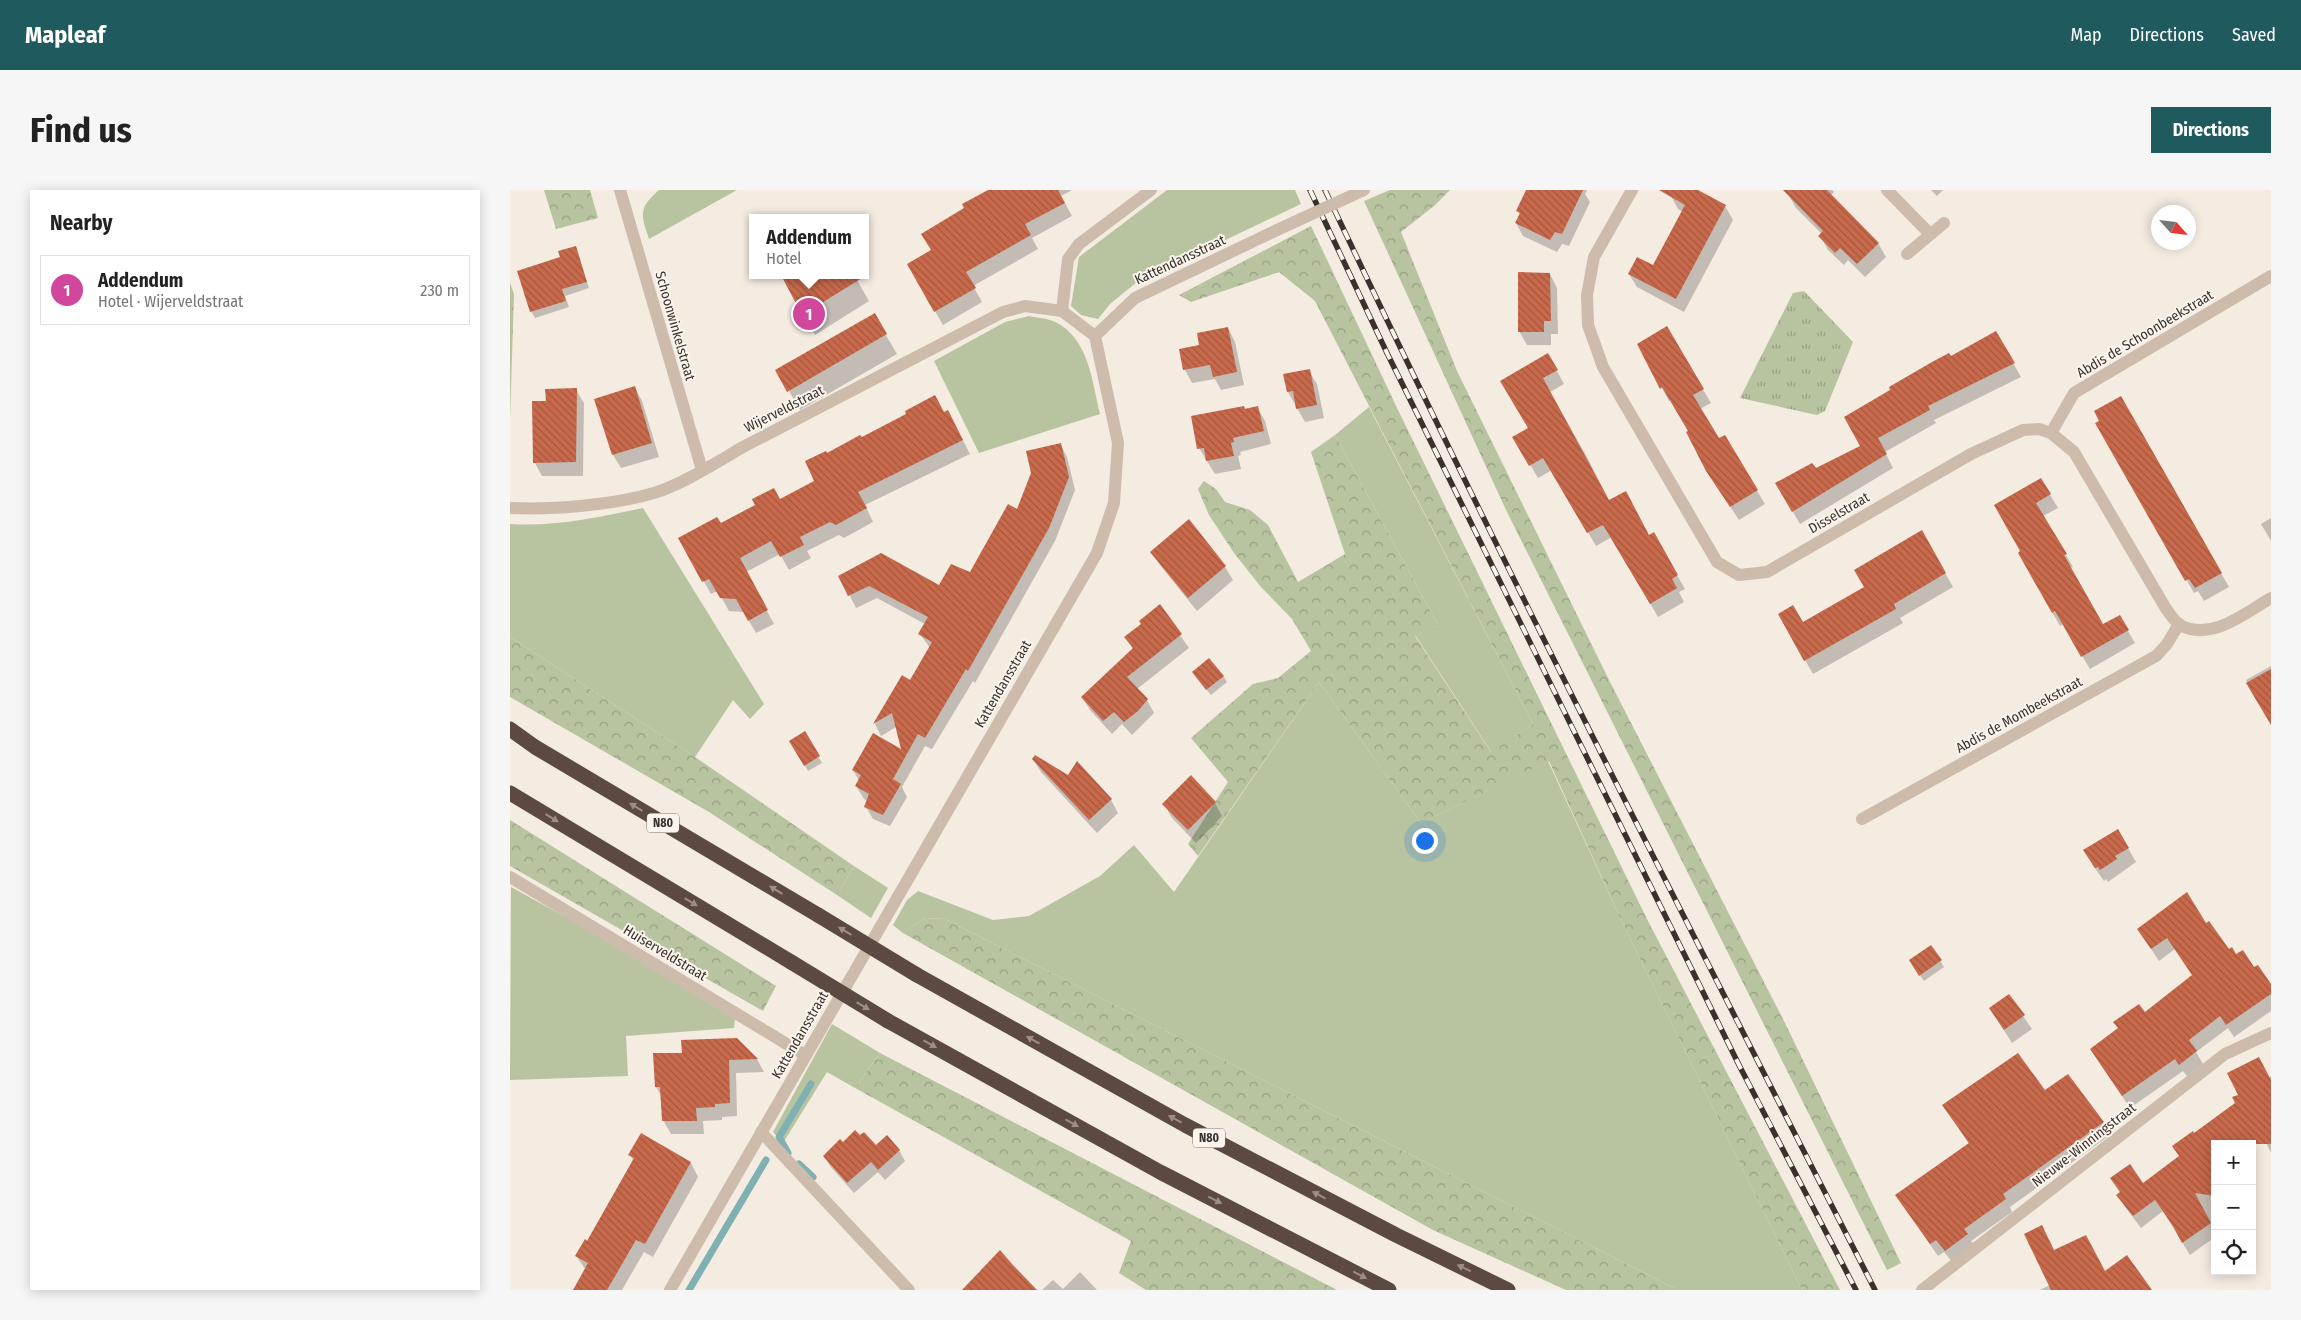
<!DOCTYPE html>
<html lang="en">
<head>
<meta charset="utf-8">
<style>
  :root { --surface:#fff; --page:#f6f6f6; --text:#222; --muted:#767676; --line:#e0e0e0; --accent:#1f5a5e }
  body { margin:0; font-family:"Fira Sans Condensed",sans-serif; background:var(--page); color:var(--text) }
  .controls { position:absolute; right:15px; bottom:15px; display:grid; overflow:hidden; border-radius:0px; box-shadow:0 2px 12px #0003 }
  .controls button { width:45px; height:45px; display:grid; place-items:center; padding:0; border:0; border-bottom:1px solid var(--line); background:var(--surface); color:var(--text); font:25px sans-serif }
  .compass { position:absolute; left:1641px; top:15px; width:45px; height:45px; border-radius:50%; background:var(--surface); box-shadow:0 2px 12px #0003; rotate:117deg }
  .you { position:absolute; left:914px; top:650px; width:18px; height:18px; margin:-12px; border:4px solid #fff; border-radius:50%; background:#1a73e8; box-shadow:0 0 0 8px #1a73e833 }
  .badge { display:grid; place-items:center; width:32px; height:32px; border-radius:50%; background:var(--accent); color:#fff; font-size:16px; font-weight:700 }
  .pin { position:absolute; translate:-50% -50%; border:2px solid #fff; box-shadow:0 1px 5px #0006 }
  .popup { position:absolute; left:239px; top:24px; width:120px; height:65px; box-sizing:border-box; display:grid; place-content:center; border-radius:0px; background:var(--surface); filter:drop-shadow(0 1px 4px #0005); font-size:16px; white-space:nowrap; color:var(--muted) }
  .popup b { font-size:19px; color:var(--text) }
  .popup::after { content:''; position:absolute; left:50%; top:100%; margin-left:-10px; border:10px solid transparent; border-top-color:var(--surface) }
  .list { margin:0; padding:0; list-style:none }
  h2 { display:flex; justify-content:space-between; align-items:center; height:65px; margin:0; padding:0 20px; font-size:21px }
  h2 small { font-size:16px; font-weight:400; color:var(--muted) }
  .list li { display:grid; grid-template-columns:32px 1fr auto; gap:15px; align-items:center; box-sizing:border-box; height:70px; margin:0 10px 10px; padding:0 10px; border:1px solid var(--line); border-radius:0px }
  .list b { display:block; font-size:19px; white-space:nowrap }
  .list p { margin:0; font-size:16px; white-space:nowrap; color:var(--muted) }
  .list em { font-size:16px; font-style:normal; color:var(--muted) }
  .icon { flex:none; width:28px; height:28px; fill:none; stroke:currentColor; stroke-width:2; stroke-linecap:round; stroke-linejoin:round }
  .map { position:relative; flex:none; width:1761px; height:1100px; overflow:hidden; border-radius:0px }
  header { display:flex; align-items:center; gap:30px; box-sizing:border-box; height:70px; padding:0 25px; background:var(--accent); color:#fff }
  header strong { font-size:24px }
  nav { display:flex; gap:28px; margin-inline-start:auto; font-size:18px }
  .intro { display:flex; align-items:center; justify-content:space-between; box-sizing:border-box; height:120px; padding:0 30px }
  h1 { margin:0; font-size:35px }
  .button { padding:12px 22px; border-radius:0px; background:var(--accent); color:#fff; font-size:18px; font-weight:700 }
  main { display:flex; gap:30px; padding:0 30px }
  aside { flex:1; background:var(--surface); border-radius:0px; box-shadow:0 2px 12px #0003 }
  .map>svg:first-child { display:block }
  .green { fill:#b8c4a0 }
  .forest { fill:url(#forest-crowns) }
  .park { fill:url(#park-tufts) }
  .shadow { fill:#0003 }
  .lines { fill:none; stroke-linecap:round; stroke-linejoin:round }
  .stream { stroke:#7fb0b2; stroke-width:7 }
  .building { fill:url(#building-back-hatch) }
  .street { stroke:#cdbbac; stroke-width:12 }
  .highway { stroke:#5c4a42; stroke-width:15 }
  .rail-casing { stroke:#3b302b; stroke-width:5.5 }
  .rail { stroke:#fbf5ee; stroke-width:4; stroke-dasharray:11; stroke-linecap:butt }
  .street-bridge { stroke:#cdbbac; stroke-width:12 }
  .highway-bridge { stroke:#5c4a42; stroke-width:15 }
  .oneway { fill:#9c8e87 }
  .labels { text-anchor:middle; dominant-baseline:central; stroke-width:4; stroke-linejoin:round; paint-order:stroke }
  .shield { fill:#fbf5ee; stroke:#756b66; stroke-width:1 }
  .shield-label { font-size:12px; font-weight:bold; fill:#3b302b }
  .street-label { font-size:14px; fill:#3b302b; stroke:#fbf5ee }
</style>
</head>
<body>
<header>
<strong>Mapleaf</strong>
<nav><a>Map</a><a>Directions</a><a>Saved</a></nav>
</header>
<div class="intro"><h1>Find us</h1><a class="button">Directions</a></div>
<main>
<aside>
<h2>Nearby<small></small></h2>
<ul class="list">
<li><span class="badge" style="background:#d1479c">1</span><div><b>Addendum</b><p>Hotel · Wijerveldstraat</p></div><em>230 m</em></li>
</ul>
</aside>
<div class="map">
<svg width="1761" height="1100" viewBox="0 0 1761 1100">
  <defs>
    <pattern id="forest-crowns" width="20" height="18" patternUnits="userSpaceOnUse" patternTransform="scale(1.25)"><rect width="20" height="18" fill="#b8c4a0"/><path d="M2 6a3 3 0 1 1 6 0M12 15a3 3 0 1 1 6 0" fill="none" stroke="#97a083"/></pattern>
    <pattern id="park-tufts" width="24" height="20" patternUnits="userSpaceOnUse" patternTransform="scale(1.25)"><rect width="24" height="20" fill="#b8c4a0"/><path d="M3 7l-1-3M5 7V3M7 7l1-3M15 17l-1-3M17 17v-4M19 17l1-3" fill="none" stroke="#97a083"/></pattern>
    <pattern id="building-back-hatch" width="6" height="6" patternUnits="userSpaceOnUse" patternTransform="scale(1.25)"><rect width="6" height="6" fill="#c8694b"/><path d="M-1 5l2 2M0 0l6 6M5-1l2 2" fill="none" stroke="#a4573f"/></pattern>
  </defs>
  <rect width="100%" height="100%" fill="#f4ebe1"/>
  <!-- green -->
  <g class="green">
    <path d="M149,0H227L139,49C130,23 129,18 149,0Z"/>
    <polygon points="657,0 785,0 791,14 627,92 600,114 588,129 571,125 561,116 569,67"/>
    <path d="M519,126C527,128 538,128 545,132C579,148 582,192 590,224L469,263L424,171L495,132Z"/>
    <polygon points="859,217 1023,534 982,563 905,445 928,435 825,245"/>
    <path d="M133,318L254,514L240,529L223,510L185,567L0,447V334C45,337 89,327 133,318Z"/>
    <polygon points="809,492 911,633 1038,571 1111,730 1292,1100 1168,1100 435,729 415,728 393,743 383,735 397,710 408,701 483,730 519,726 590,686 624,655 664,702"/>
    <polygon points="344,676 378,698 361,728 327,705"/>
    <polygon points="1,697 226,821 224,838 116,846 118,886 0,890"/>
    <polygon points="322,834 370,863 345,898 317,882 273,953 263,942"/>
  </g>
  <!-- forest -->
  <g class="forest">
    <polygon points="34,0 80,0 88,28 46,39"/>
    <polygon points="880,0 940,0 924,16 891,42 947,181 1100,492 1276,835 1391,1073 1377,1080 996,320 854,11"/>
    <polygon points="801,36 889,222 1137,729 1330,1100 1292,1100 1111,730 1039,571 911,633 809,492 688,666 678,654 718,592 681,548 743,494 768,488 801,461 782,429 751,397 724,363 699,325 688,299 694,291 706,299 715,312 740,320 758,335 788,392 835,364 801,262 825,245 928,435 905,446 981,562 1023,534 805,111 769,82 681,112 669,105"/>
    <polygon points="0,93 4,104 0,229"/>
    <polygon points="0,447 185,567 344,676 327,705 199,622 0,507"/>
    <polygon points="0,630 266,796 253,821 0,676"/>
    <polygon points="415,728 435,729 1168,1100 1056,1100 923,1040 393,743"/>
    <polygon points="370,863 827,1100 636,1100 609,1083 621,1051 345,898"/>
  </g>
  <!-- park -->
  <polygon class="park" points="1294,101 1343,152 1315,221 1307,225 1230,208 1283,103"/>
  <!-- shadow -->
  <g class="shadow">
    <polygon points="480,0 562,0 551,6 562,26 522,48 528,59 463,96 472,112 433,135 398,74 422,60 456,19"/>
    <polygon points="1032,0 1077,0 1075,4 1080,12 1059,56 1052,54 1047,62 1013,46 1006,33 1010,25 1008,21"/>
    <polygon points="1164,0 1186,0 1215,16 1223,30 1174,122 1127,97 1119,84 1144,77 1173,22 1168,19 1161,6"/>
    <polygon points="1281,0 1322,0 1324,2 1321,5 1368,53 1376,67 1355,87 1338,70 1334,75 1318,60 1310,46 1312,44 1286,18 1278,4"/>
    <polygon points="1421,0 1433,0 1427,6"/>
    <polygon points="65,58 79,98 55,106 59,117 25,128 21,121 52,68"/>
    <polygon points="1040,84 1047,98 1048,144 1041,144 1041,155 1017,155 1009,141"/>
    <polygon points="344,85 359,111 305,145 275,90"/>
    <polygon points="364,125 387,164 290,220 279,201"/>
    <polygon points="1156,137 1201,213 1190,219 1208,250 1214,247 1255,314 1229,330 1206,295 1180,241 1161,210 1159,211 1128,154"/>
    <polygon points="718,138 725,152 734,195 711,200 705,189 682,193 675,180 670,160 691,156"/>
    <polygon points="1486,143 1511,187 1424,230 1426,233 1375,262 1383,278 1290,334 1266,293 1305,279 1352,257 1440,168"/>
    <polygon points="1038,165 1054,194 1040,202 1078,269 1099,311 1139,346 1143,344 1175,399 1169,402 1174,412 1148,427 1102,347 1086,356 1042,280 1028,288 1004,247 1019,239"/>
    <polygon points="799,181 807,194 814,228 795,232 778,202"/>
    <polygon points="125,198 132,211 149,267 111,278 103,265"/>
    <polygon points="66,200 74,213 73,286 32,286 25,273"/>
    <polygon points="1611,208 1719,397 1694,411 1688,401 1684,403 1587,234"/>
    <polygon points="747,217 755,231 761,254 730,262 731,265 728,266 731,279 705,284 689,258 682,227"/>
    <polygon points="434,223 445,235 460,264 355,315 363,332 334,348 329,345 297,361 301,368 279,380 270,364 236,382 264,434 246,443 234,422 219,421 208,401 201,404 170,349 210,335 270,310 306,291 317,264 351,249"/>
    <polygon points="550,254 557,267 565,300 545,351 465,493 463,491 422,559 415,556 392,597 397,607 380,636 363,629 356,617 358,611 354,609 346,596 349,591 343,580 393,561 386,537 371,546 365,534 392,487 400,491 420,458 410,444 415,434 367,408 346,418 330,386 430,397 461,384 508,321"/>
    <polygon points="1531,290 1548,318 1533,326 1563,377 1560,378 1593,436 1609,426 1625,453 1580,479 1553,434 1550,436 1509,363 1512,361"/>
    <polygon points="1761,328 1761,351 1751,334"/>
    <polygon points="679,331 715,377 723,390 687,421 650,375 642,362"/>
    <polygon points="1412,342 1443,397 1390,428 1393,433 1303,484 1269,424 1292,433 1356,397"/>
    <polygon points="649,416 679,458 627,499 637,510 644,523 622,545 612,534 602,544 580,520 572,507 623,459 616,447 632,435"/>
    <polygon points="1761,476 1761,533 1736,490"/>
    <polygon points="713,486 717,492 701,505 687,488"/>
    <polygon points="294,543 312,573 298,581 281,551"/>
    <polygon points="523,569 601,610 608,623 587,643 531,582"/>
    <polygon points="705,613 712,626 686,653 662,628 654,614"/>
    <polygon points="1608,641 1626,672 1598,692 1596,689 1594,691 1582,674"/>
    <polygon points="1696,734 1718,761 1744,778 1761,796 1761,821 1724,847 1718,838 1686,862 1693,874 1677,886 1673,881 1620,918 1589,872 1635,824 1683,786 1665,759 1649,771 1628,739"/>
    <polygon points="1421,757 1434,777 1414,791 1404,777"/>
    <polygon points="1499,806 1522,839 1502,853 1480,818"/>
    <polygon points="227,849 247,869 254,882 226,883 227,926 212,927 212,930 193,931 194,944 161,944 153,930 152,907 146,897 173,864"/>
    <polygon points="1761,886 1761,963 1744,928 1705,954 1705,1031 1701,1034 1705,1047 1680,1065 1653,1021 1631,1038 1615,1017 1608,1005 1611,1003 1602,989 1632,995 1670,968 1684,945"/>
    <polygon points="1534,902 1593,932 1600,945 1500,1017 1502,1022 1461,1051 1465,1057 1443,1073 1434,1062 1428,1066 1387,1006 1459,954 1434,916"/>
    <polygon points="131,945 181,973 188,987 143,1067 134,1062 112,1100 64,1100 76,1080 66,1066 78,1053 124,972 120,965"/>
    <polygon points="333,954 389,960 395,971 375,990 368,982 344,1003 320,976 314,966"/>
    <polygon points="1544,1061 1595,1082 1640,1100 1530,1100 1540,1095"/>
    <polygon points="570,1082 587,1100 532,1100 543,1090 553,1099"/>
  </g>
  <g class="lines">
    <!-- stream -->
    <g class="stream">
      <polyline points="278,963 269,947 301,894"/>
      <polyline points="289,974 303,987"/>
      <polyline points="179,1100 256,970"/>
    </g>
  </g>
  <!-- building -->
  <g class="building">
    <polygon points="478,0 548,0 555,13 515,34 521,45 456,82 466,98 424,122 397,74 421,60 411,44 454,18 452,14"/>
    <polygon points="1016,0 1073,0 1052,44 1045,42 1040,50 1005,33 1010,23 1006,21"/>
    <polygon points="1149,0 1188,0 1216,15 1166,109 1118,84 1127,67 1143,75 1175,15"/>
    <polygon points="1273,0 1317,0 1369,53 1347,74 1330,58 1325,63 1308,46 1313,41"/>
    <polygon points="66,56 77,92 52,99 56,111 20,122 7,81 50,67 48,61"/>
    <polygon points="1008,82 1040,83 1041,131 1034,131 1034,142 1008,142"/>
    <polygon points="271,85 357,85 292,125"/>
    <polygon points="365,123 377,144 277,202 265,180"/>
    <polygon points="1157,136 1194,199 1183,205 1209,248 1215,245 1248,300 1220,317 1196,281 1176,242 1178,241 1152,197 1150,199 1127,154"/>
    <polygon points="718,137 727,182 703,187 700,175 673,180 669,159 689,155 687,143"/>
    <polygon points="1486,141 1505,173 1418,216 1420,220 1368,248 1377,264 1282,322 1265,293 1302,273 1306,278 1350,256 1334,227 1380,200 1379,197 1422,172 1439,163 1441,166"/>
    <polygon points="1038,163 1048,180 1033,188 1099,310 1116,301 1139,345 1144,342 1168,385 1162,389 1167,398 1140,414 1093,335 1077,343 1033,268 1019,276 1002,247 1018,238 990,191"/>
    <polygon points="800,179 807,215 786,219 783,201 777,202 773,184"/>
    <polygon points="125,196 142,253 102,265 84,209"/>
    <polygon points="67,198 66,272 23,273 22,211 36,211 35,199"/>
    <polygon points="425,205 434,222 438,220 453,250 348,302 357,318 326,335 320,332 290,347 294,355 270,367 261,351 230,368 258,420 238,431 226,409 210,408 199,389 192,392 168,348 207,327 211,333 245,315 242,309 264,298 270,309 304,291 295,271 316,261 317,263 350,245 352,247 396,224 395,221"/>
    <polygon points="1611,206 1712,383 1685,398 1679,389 1675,391 1585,233 1589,231 1584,221"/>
    <polygon points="734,216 735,219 748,216 754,241 723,248 724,252 721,253 724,266 696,271 694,258 687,259 681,226"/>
    <polygon points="551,253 559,287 539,338 458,481 456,479 415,548 408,544 383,589 391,594 373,625 354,617 359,604 345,596 351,585 342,580 363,543 391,559 382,523 363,534 392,485 400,490 422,452 408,444 418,427 359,396 338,406 328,386 371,363 429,395 441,374 460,382 498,314 507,319 521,283 516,261"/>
    <polygon points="1531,288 1541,304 1526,313 1557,364 1554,365 1593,434 1610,425 1619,440 1571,467 1545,421 1542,423 1508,363 1510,361 1484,315"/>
    <polygon points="679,329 716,376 678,408 640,362"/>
    <polygon points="1412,340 1436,383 1384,414 1386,419 1294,471 1268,424 1283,415 1293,432 1354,397 1344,380"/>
    <polygon points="650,414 672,444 617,487 638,509 628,521 614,532 604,522 593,531 571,507 623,458 614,447 631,434 629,431"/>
    <polygon points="699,468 714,486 696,500 682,482"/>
    <polygon points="1761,479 1761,535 1736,493"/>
    <polygon points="295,541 310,566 294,576 279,551"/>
    <polygon points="525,565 558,585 567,571 602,609 579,630 522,569"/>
    <polygon points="681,585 706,612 678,640 652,614"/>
    <polygon points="1608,639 1619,658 1605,666 1607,669 1590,680 1588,677 1585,678 1573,660"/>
    <polygon points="1677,702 1696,733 1699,731 1719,759 1722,757 1726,764 1733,760 1744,777 1748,775 1761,794 1761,804 1716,835 1710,826 1679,850 1687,861 1669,875 1665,869 1612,906 1580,859 1608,838 1603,832 1629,814 1635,822 1682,785 1657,748 1641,759 1627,739"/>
    <polygon points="1421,755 1432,770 1409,786 1399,770"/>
    <polygon points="1499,804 1515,825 1494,840 1479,818"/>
    <polygon points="227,848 248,869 219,870 220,913 205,914 205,917 186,918 187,931 152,931 150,897 145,897 143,863 172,863 171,850"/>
    <polygon points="1508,863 1535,900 1558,884 1594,932 1493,1004 1496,1009 1454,1039 1458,1044 1435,1061 1426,1050 1420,1054 1385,1005 1459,953 1432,915"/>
    <polygon points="1749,867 1761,890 1761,954 1705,954 1705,1006 1685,1003 1701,1033 1672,1053 1663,1036 1645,1010 1623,1026 1606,1005 1610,1002 1600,988 1620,974 1633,993 1669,966 1662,956 1683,941 1684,943 1725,913 1722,907 1728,905 1717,883"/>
    <polygon points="345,940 350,945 354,942 366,955 377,945 390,960 368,980 361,972 337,993 313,966 330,949 333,952"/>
    <polygon points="131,943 181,972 135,1054 126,1050 97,1100 63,1100 78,1073 65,1066 75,1049 77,1051 124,968 118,965"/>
    <polygon points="1532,1035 1544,1060 1576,1045 1595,1081 1617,1065 1642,1100 1541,1100 1514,1044"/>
    <polygon points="490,1060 502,1074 527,1100 452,1100"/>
  </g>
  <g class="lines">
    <!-- street -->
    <g class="street">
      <polyline points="110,0 192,280"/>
      <path d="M1122,0L1084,67L1077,105L1078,135L1093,177L1207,372L1229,385L1257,382L1461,264L1513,240L1529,239L1541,243L1564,262L1655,417C1659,423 1664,431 1670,435C1701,452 1735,423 1761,408"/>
      <polyline points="1377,0 1420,44"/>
      <polyline points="1397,64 1434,33"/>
      <polyline points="552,121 558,69 569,54 641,0"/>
      <polyline points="1541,243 1564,203 1761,86"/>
      <path d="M0,318C43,320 103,315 144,303C173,294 207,272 233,257L493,122L515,116L552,121L585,146"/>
      <polyline points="1352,629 1646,466 1657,454 1669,434"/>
      <polyline points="0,687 295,865"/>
      <polyline points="251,942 399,1100"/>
      <polyline points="160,1100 587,363 604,313 608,253 585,146 625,108 767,40"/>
      <polyline points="1412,1100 1715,864 1761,843"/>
    </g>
    <!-- highway -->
    <g class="highway">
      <polyline points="0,539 25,557 308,725"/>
      <polyline points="0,603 281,772"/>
      <polyline points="407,785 675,935 886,1045 998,1100"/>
      <polyline points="378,831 650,982 879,1100"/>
    </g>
    <!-- rail casing -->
    <g class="rail-casing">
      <g id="rail">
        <polyline points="800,0 877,163 1230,877 1346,1100"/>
        <path d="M815,0C990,371 1178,735 1365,1100"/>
      </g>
    </g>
    <!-- rail -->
    <use href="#rail" class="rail"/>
    <!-- street-bridge -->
    <polyline class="street-bridge" points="767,40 854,0"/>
    <!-- highway-bridge -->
    <g class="highway-bridge">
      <polyline points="308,725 407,785"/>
      <polyline points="281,772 378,831"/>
    </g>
  </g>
  <!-- one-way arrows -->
  <defs><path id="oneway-solid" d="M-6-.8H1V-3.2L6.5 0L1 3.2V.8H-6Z" transform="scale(1.25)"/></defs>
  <g class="oneway">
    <use href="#oneway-solid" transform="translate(126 617) rotate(-149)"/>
    <use href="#oneway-solid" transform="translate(42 628) rotate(31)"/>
    <use href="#oneway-solid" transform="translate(266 700) rotate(-149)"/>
    <use href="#oneway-solid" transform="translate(181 712) rotate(31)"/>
    <use href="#oneway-solid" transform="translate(335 741) rotate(-149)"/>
    <use href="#oneway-solid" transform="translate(353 816) rotate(31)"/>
    <use href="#oneway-solid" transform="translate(523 850) rotate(-151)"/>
    <use href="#oneway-solid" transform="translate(420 854) rotate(29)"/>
    <use href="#oneway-solid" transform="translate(665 929) rotate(-151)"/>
    <use href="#oneway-solid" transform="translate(562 933) rotate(29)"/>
    <use href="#oneway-solid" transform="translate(809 1005) rotate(-152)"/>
    <use href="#oneway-solid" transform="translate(705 1010) rotate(27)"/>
    <use href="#oneway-solid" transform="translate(954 1078) rotate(-154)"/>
    <use href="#oneway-solid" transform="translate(850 1085) rotate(27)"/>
  </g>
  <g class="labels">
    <!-- shield labels -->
    <g class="shield">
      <rect x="137" y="623.5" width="32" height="19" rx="4"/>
      <rect x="683" y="938.5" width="32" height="19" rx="4"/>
    </g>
    <g class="shield-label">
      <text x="153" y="633">N80</text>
      <text x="699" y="948">N80</text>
    </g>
    <!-- street labels -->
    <g class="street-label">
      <text transform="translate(670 70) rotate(-25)">Kattendansstraat</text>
      <text transform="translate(165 136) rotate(74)">Schoonwinkelstraat</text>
      <text transform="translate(1635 144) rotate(-31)">Abdis de Schoonbeekstraat</text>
      <text transform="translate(274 219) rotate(-27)">Wijerveldstraat</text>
      <text transform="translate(1329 323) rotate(-30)">Disselstraat</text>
      <text transform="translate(493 494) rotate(-60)">Kattendansstraat</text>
      <text transform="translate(1509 525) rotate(-29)">Abdis de Mombeekstraat</text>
      <text transform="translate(155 763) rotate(31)">Huiserveldstraat</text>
      <text transform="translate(290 845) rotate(-60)">Kattendansstraat</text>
      <text transform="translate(1574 955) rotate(-38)">Nieuwe-Winningstraat</text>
    </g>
  </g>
</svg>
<div class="controls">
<button>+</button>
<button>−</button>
<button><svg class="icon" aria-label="locate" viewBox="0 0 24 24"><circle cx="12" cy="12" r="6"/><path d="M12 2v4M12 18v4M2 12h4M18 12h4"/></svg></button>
</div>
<svg class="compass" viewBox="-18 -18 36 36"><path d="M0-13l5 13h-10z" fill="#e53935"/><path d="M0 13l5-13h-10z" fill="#767676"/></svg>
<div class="you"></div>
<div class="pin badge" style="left:299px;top:124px;background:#d1479c">1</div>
<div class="popup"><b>Addendum</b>Hotel</div>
</div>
</main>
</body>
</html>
